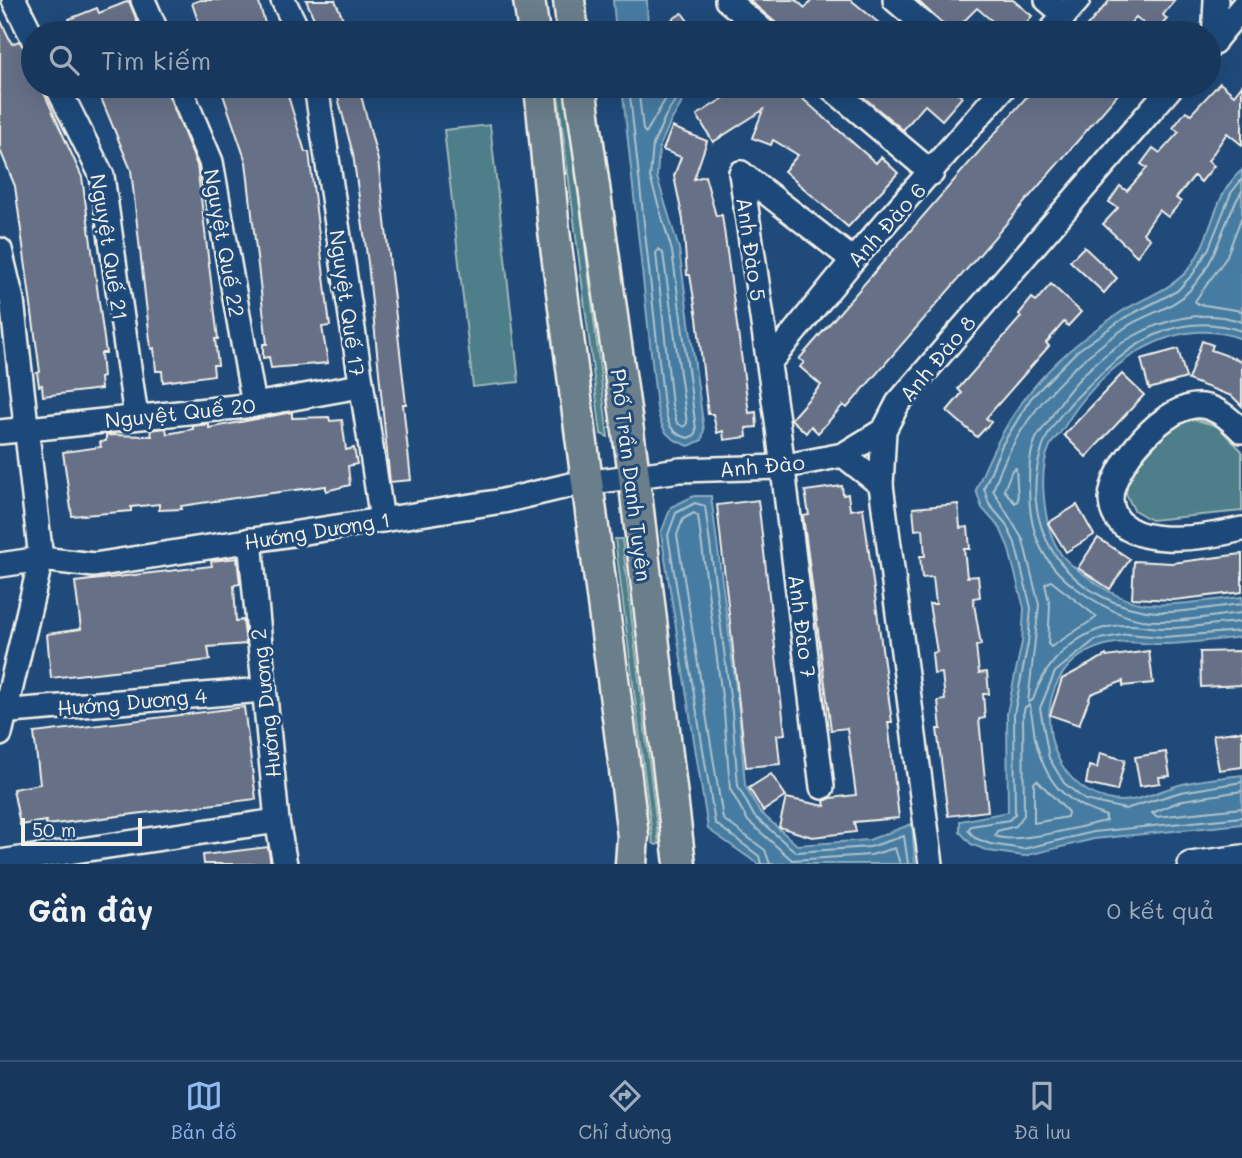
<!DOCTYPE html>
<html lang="vi">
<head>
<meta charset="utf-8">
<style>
  :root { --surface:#17385c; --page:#203f62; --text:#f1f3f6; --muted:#9eacbb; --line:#365272; --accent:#90b9f0 }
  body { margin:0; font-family:Mali,sans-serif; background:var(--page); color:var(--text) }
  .scale { position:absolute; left:21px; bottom:18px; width:121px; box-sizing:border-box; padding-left:7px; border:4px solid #f4f1e8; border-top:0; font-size:19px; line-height:24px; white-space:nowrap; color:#f4f1e8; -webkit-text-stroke:5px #1f4a7a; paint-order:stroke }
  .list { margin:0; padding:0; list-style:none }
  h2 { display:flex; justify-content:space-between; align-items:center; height:91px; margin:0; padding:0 28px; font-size:30px }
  h2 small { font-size:23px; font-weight:400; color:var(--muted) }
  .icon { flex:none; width:38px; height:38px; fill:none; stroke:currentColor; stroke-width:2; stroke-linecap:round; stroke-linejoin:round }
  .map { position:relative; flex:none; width:1242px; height:864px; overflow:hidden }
  .search { position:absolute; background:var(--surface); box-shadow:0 7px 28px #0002; left:21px; right:21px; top:21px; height:77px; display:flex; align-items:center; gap:18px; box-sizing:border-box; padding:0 24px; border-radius:38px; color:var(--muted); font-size:26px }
  .sheet { height:196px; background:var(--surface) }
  nav { display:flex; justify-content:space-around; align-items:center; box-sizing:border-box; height:98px; border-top:2px solid var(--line); background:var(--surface); font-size:19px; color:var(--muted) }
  nav a { display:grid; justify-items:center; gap:4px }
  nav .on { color:var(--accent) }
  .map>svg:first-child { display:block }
  .green { fill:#4d7e89; stroke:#a0b8b8; stroke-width:2 }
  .water { fill:#467ca2; stroke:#8cabbe; stroke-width:2 }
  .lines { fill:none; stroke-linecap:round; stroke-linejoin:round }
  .shore { stroke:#aec2cc; stroke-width:2 }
  .building { fill:#666f87; stroke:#f4f1e8; stroke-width:2 }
  .minor-casing { stroke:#f4f1e8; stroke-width:28 }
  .major-casing { stroke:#f4f1e8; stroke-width:35 }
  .minor { stroke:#1f4a7a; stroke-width:23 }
  .major { stroke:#6b7e8b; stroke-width:30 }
  .labels { text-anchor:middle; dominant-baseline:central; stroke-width:6; stroke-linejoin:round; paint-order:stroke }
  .street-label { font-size:21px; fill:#f4f1e8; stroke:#1f4a7a }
</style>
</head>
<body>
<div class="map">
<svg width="1242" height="864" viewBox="0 0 1242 864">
  <rect width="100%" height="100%" fill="#1f4a7a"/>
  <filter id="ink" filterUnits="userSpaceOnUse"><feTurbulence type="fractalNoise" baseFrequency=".0143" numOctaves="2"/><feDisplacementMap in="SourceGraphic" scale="14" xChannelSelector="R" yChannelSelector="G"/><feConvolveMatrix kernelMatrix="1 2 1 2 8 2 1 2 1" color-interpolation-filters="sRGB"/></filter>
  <g filter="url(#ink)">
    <!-- green -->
    <g class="green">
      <polygon points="557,86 566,86 608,437 601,434"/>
      <polygon points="490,125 519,382 473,387 444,130"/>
      <polygon points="1186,417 1217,426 1242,451 1242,511 1151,520 1134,510 1126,494 1128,478 1135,467 1177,422"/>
      <polygon points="615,539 622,539 659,844 656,845 653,843"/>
    </g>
    <!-- water -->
    <g class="water">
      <polygon points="613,0 647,0 648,33 616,33"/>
      <path d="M622,86H692L671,121L659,148L657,177L679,249L704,430L702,440L689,446C666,438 662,431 657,408Z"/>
      <path d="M1242,170V339C1170,311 1097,370 1063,429C1059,435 1053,440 1050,446C1037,473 1044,530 1061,554C1067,563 1079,571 1089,578C1105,590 1126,602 1146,604C1178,606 1211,600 1242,597V637C1217,640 1192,643 1168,644C1144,645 1123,638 1099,647C1026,671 1037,781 1107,799C1132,806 1155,792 1179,785C1199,779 1221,778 1242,775V824L1094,839L1024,856L988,851L971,844L960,832V821L1008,812L1007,713L1022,642L1024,608L1008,546L1000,528L982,508L976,490C1007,410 1046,361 1118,314C1140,299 1167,292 1186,272C1213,242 1211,196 1242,170Z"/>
      <polygon points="694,496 711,496 739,711 745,785 759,811 797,845 869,840 912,824 915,864 758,864 708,829 661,533 671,507"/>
    </g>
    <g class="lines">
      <!-- shore -->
      <g class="shore">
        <path d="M629,86L664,406C668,424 670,433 688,438L695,435L696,429L672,251L650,177L653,145L665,117L684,86"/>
        <polyline points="638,86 643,130 646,133 673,86"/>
        <polyline points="1242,179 1231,193 1209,248 1193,274 1177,291 1124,318 1077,351 1031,398 1002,445 984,488 989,504 1006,524 1015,543 1031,608 1028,643 1014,714 1015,814 1009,820 971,826 968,830 975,838 990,844 1023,849 1093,832 1242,817"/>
        <path d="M1242,191C1219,227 1220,260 1187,293C1171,309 1144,315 1126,327C1066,368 1016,420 993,490L1023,540L1039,605L1028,702L1033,700C1046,659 1083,624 1129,625C1141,625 1153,628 1166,628C1191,628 1217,623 1242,622"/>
        <polyline points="1242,216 1226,258 1195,301 1198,304 1242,311"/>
        <polygon points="659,249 663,253 687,423 684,427 677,423 672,405 656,253"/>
        <path d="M1242,322C1168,296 1084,357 1050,419C1045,427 1038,433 1035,441C1029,455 1029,474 1029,488C1029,531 1041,563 1076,588C1095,602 1118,616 1142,620C1173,624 1211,616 1242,613"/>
        <path d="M1242,331C1175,308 1128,346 1083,391C1069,404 1049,427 1043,446C1016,523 1063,595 1141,610C1169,616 1213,607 1242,604"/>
        <polygon points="1016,468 1018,500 1015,503 1004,490 1012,470"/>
        <polygon points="1051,581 1097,617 1051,647 1048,644 1050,606 1045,584"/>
        <polyline points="1242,631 1164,637 1127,634 1095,640 1055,672 1040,708 1049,758 1064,783 1085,800 1125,809 1181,792 1242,782"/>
        <path d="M1029,705C1033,715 1033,727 1035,738C1045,782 1063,802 1106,816V821C1081,826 1015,845 995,836L997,831L1016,826L1024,815L1023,715L1025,707Z"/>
        <polygon points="1037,780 1068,812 1067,817 1034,823 1034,783"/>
        <polyline points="1242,791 1183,800 1152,813 1156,817 1242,808"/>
        <polyline points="761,864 759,856 715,823 668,535 676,513 695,503 705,506 732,712 738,786 754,816 796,852 870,847 904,836 908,864"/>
        <polyline points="770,864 765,850 723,819 677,535 683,519 694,513 698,516 724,712 730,789 748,821 792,860 871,855 895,848 900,864"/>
      </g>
    </g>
    <!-- building -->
    <g class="building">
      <polygon points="200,0 258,0 268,33 202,33 192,3"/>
      <polygon points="306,0 335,0 349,33 320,33"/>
      <polygon points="749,0 796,0 805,8 812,0 851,0 891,33 788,33"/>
      <polygon points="917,0 1013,0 1032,16 1018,33 1006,33 977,8 952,33"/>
      <polygon points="1110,0 1175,0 1163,15 1167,19 1155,33 1136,17 1122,33 1081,33"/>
      <polygon points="129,1 142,33 75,33 69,19 97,8 99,13"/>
      <polygon points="682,13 697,33 651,33"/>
      <polygon points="0,19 12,44 19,41 25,49 33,68 33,86 41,86 82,177 106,353 101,353 103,377 100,378 101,389 43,396 42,385 39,386 37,373 40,372 15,186 0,150"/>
      <polygon points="1220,83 1234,95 1242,85 1242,145 1227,133 1208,161 1214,166 1201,182 1194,176 1176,198 1181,202 1168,217 1159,210 1143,233 1150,239 1137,256 1103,224 1118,208 1109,202 1120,186 1127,191 1147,168 1141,164 1153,148 1160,153 1179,132 1173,128 1186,111 1191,114"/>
      <polygon points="96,86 165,86 197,165 218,339 215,339 218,365 213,365 214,375 163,382 162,371 156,371 154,348 151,349 131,170"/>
      <polygon points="220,86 285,86 305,152 309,152 330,326 322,327 328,363 271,368 269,357 263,358 263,344 267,344 246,162"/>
      <polygon points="743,86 788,86 876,163 881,157 898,173 848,227 784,171 798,155 773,140 771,145 752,138 763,110 713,142 697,115"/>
      <polygon points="850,86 949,86 962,97 942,120 925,105 903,130"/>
      <polygon points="1036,86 1125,86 847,408 843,405 818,433 811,426 806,433 791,419 821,385 800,367 804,362 799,359"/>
      <polygon points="359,88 378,160 406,404 403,404 411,480 390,482 368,263 353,154 337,94"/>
      <polygon points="672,127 707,141 694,179 705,176 716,216 722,215 749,413 756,412 757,427 746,428 747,437 724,440 723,431 717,433 713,414 708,414 697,318 690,275 687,275 683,220 674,176 681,157 663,150"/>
      <polygon points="1084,247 1117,278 1104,293 1070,261"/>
      <polygon points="1051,284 1081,312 1068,326 1064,322 1046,343 1049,346 986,418 991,422 977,437 947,411 962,393 958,389 1021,317 1019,314 1032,298 1036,301"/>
      <polygon points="1202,341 1213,345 1211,350 1242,361 1242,406 1232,396 1188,380"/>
      <polygon points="1178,349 1186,378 1149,389 1141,359"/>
      <polygon points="1122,374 1144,395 1086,457 1064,435"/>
      <polygon points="292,412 292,418 329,417 330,421 342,420 346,450 354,448 357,464 348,466 350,485 326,491 326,486 235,498 181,506 182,509 159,510 159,504 131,507 131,511 72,516 63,452 101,447 100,442 106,441 106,435 152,436 150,430 166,428 167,434 193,429 193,426 209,424 209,428"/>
      <polygon points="842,486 843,495 848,494 850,510 863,508 892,722 888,722 899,818 854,822 856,832 812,837 779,827 786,798 825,806 824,801 831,798 856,795 847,728 831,730 803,516 809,515 805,491"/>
      <polygon points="758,500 785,734 777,735 780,764 746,767 717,505"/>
      <polygon points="958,504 960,528 968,527 970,549 964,549 967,577 978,576 980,597 973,598 981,645 976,646 979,673 987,672 989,694 983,694 985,718 979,719 988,811 948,816 937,729 941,729 938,701 945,700 942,673 934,674 932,653 937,652 929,604 936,604 933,577 922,578 920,556 925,556 923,529 915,530 913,508"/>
      <polygon points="1077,505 1094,535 1066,552 1048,523"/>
      <polygon points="1098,538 1130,559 1110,589 1078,568"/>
      <polygon points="1242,554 1242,592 1174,600 1132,598 1134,561 1172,563"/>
      <polygon points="237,558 240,584 234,585 236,621 243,620 246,644 208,647 210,660 51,678 47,634 81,629 75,582 212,566 211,561"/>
      <polygon points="1149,651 1153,683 1123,686 1123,681 1091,694 1079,725 1050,715 1062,679 1106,655 1107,657"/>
      <polygon points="1240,651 1242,685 1201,687 1200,652"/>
      <polygon points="244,707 256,799 46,825 46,821 20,825 13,789 40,784 34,733"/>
      <polygon points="1242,731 1242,767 1219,770 1213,735"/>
      <polygon points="1166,752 1170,776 1159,777 1160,783 1140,786 1135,757"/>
      <polygon points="1100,753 1125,760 1117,791 1086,784 1089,766 1097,768"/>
      <polygon points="771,774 786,796 763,811 749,788"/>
      <polygon points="268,847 271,864 204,864 203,855"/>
    </g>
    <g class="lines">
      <!-- minor casing -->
      <g class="minor-casing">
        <g id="minor">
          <polyline points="14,0 33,38"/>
          <polyline points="143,0 157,33"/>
          <polyline points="283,0 299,33"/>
          <polyline points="727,0 766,33"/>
          <polyline points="895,0 934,33"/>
          <polyline points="1047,0 1065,15"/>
          <polyline points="1049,33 1078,0"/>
          <polyline points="1214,42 1216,0"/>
          <polyline points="1209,47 1242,7"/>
          <polyline points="57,86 102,176 136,417"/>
          <polyline points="179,86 211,162 254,405"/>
          <polyline points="316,86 382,520"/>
          <polyline points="829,86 932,173"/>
          <polyline points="741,173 777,420 822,787"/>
          <polyline points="741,173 853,260"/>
          <polyline points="0,250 12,300 41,559 0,734"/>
          <polyline points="769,363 853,260 1005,86"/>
          <path d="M1242,431C1231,420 1218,408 1202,406C1167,401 1110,467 1111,500C1114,555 1209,537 1242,529"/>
          <polyline points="0,432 254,405 360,386"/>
          <polyline points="843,455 881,485"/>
          <polyline points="250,540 277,821 285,864"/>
          <polyline points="0,565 41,559 94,565 503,501 571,485 680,470 781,467 843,455 884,430"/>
          <polyline points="0,712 263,690"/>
          <polyline points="0,862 277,821"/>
          <polyline points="931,864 881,485 884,430 898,403 1172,86"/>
          <polyline points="1190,864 1242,857"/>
        </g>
      </g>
      <!-- major casing -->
      <g class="major-casing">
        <g id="major">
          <polyline points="529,0 534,33"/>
          <polyline points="569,0 573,33"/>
          <polyline points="540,86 554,231 625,770 633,836 631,864"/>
          <polyline points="580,86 632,460 680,864"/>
        </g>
      </g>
      <!-- minor -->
      <use href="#minor" class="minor"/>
      <!-- major -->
      <use href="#major" class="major"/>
    </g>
  </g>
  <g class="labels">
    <!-- street labels -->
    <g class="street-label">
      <text transform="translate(886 224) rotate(-48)">Anh Đào 6</text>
      <text transform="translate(225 243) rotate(80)">Nguyệt Quế 22</text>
      <text transform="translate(110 247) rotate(81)">Nguyệt Quế 21</text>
      <text transform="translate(752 249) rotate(82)">Anh Đào 5</text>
      <text transform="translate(348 303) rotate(82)">Nguyệt Quế 17</text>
      <text transform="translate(937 358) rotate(-50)">Anh Đào 8</text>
      <text transform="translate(180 412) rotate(-6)">Nguyệt Quế 20</text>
      <text transform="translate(762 465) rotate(-5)">Anh Đào</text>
      <text transform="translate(632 475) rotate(83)">Phố Trần Danh Tuyên</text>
      <text transform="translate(317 530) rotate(-9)">Hướng Dương 1</text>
      <text transform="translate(803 626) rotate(83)">Anh Đào 7</text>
      <text transform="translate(132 701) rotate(-5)">Hướng Dương 4</text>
      <text transform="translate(265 703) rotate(-96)">Hướng Dương 2</text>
    </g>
  </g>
</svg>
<div class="scale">50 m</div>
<div class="search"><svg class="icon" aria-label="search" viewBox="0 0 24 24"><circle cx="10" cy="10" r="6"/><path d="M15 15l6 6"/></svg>Tìm kiếm</div>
</div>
<section class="sheet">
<h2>Gần đây<small>0 kết quả</small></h2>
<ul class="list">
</ul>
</section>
<nav>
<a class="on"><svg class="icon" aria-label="map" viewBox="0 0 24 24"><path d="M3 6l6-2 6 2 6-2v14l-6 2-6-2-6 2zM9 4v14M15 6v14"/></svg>Bản đồ</a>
<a><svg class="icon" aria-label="directions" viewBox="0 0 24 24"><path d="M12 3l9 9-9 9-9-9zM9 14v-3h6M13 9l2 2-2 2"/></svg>Chỉ đường</a>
<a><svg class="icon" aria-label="saved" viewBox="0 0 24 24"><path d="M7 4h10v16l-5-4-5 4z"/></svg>Đã lưu</a>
</nav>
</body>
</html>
